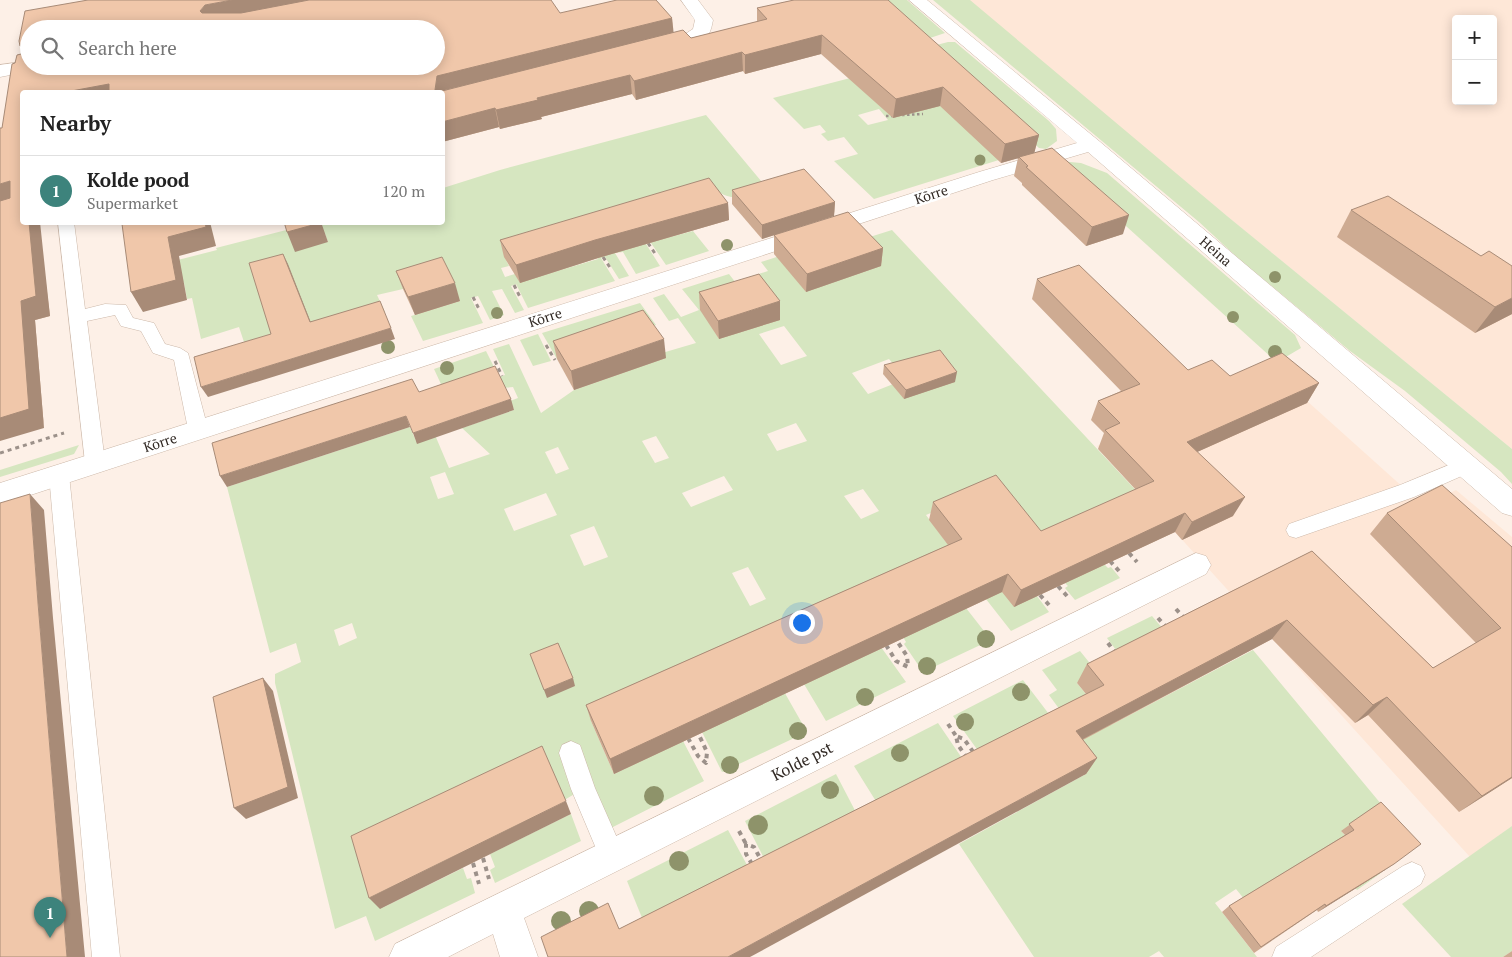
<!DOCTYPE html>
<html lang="en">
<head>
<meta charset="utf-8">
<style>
  :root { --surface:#fff; --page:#f2f2f2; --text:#222; --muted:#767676; --line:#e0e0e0; --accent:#3d837c }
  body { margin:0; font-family:"PT Serif",serif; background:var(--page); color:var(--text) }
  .controls { position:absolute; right:15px; top:15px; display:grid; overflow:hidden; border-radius:5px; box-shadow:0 2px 12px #0003 }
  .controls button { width:45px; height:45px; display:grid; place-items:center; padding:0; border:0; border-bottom:1px solid var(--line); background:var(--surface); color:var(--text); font:25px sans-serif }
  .you { position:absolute; left:801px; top:622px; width:18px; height:18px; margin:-12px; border:4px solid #fff; border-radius:50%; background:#1a73e8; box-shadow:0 0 0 8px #1a73e833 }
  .badge { display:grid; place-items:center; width:32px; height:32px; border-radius:50%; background:var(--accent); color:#fff; font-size:16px; font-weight:700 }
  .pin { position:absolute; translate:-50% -41px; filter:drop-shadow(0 1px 2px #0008) }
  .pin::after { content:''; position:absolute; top:26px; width:18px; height:15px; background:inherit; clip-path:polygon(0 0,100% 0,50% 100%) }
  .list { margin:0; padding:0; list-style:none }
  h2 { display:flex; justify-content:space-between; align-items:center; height:65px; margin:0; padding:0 20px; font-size:21px }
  h2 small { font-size:16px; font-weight:400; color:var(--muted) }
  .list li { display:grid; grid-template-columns:32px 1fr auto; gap:15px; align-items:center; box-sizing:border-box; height:70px; padding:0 20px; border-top:1px solid var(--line) }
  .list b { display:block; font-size:19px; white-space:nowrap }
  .list p { margin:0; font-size:16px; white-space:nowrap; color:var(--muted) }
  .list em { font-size:16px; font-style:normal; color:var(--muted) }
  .icon { flex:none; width:28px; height:28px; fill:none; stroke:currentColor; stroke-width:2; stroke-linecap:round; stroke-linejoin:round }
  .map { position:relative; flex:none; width:1512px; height:957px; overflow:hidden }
  .search { position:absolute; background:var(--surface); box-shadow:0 2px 12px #0003; left:20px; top:20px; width:425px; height:55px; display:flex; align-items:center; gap:12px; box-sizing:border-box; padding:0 18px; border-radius:28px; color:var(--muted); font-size:19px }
  .panel { position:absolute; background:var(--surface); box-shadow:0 2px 12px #0003; left:20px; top:90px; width:425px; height:135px; border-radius:5px }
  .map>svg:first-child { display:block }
  .built { fill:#fee7d7; fill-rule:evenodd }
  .green { fill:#d6e6c0; fill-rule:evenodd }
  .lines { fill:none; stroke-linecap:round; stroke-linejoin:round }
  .service-casing { stroke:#ccb8a9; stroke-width:1 }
  .minor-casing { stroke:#ccb8a9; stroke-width:1 }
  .path-far2 { stroke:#9c918a; stroke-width:2.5; stroke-dasharray:2.5 2.5; stroke-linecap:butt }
  .path-far1 { stroke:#9c918a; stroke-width:3; stroke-dasharray:4 4; stroke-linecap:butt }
  .path { stroke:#9c918a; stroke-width:4; stroke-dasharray:4.5 4.5; stroke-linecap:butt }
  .service { fill:#fff; fill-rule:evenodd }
  .minor { fill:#fff; fill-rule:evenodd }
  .tree { fill:#8e936a }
  .wall { fill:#ceab92 }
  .shaded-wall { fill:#a88b77 }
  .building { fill:#f0c7aa; stroke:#a88b77 }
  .labels { text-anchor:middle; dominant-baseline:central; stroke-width:5; stroke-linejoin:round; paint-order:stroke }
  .street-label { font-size:14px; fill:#312924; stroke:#fff }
  .near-street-label { font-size:16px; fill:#312924; stroke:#fff }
</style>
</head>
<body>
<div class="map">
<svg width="1512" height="957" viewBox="0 0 1512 957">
  <rect width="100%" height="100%" fill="#fdf0e7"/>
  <!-- built -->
  <g class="built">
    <path d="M968,0H1512V449L1048,70ZM1456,19H1493V101H1456Z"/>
    <polygon points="1268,366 1424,506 1456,490 1512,537 1512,826 1470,857 1097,446"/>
  </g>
  <!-- green -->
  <g class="green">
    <polygon points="876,0 907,0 945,33 921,41"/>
    <polygon points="933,0 970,0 1227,216 1512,449 1512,484 1501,472 1405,391 1350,351 1240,260 1199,222"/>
    <polygon points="948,42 955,42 1049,121 1056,129 1057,141 1046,149 1039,148 929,47"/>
    <path d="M862,75L906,80L1031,150L874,199L834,161L858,154L844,137L828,141L821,134L826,132L820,125L804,129L773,98ZM879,109L888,120L868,125L858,115Z"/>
    <path d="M706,115L767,188C750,194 735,203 719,192L651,242L693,231L709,251L666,265L651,243L646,244L660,266L636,274L623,252L615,253L629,276L619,279L605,257L601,258L615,281L528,308L516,284L511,286L524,310L515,313L502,289L492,291L504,315L490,320L478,296L471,298L483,323L423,341L411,316L460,301L403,289L377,295L385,312L291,328L244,342L239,327L201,339L192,298L187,299L184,283L170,262L217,250L216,248L302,226L328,242L325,234L321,235L317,223L442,222L443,188L500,170ZM592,250L598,259L520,282L515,274L505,277L501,268L509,266L505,258Z"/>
    <polygon points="1059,161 1081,163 1107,173 1295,335 1301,348 1284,358 1272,358 1064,170"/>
    <path d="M892,230L1145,500L1037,596L1049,612L1011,631L982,594L881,647L906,682L826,721L801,679L782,688L807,732L722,772L702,732L591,721L614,774L683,741L704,781L611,828L583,789L380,909L463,868L467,879L471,878L475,893L375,941L366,916L335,929L275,683V674L301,662L296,643L270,653L227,487L410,427L416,441L435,435L449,468L490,454L462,428L514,410L510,401L518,398L513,387L446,395L434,369L486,351L499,377L505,375L493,349L509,344L541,413L574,390L665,358L662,353L696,343L678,318L669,321L653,298L664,294L681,317L699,310L682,289L729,274L746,296L749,277L768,271L761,262L851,233L857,241ZM784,326L807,356L781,365L759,334ZM889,359L906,379L868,394L852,373ZM796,423L807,441L777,451L767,434ZM656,436L669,458L655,463L642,441ZM558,447L569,469L556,474L545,452ZM445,472L454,494L438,499L430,477ZM724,476L733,490L691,507L682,493ZM863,489L879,511L861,519L844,496ZM546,493L557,515L514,531L504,509ZM947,506L946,542L926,515ZM594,526L608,557L584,566L570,535ZM748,567L766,599L750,606L732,573ZM352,623L357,638L339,646L334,630Z"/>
    <polygon points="640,303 656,325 557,359 542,333"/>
    <polygon points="538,334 551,361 533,366 520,340"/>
    <polygon points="79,445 74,454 0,477 0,470"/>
    <polygon points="1104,564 1108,568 1111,567 1120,578 1075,600 1065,588 1068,586 1065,583"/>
    <polygon points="966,608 991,640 923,672 904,644 906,642 903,637"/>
    <polygon points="1152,616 1164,630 1119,654 1107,638"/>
    <polygon points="1253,650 1416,846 1341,831 1381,873 1357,890 1324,850 1270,931 1236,889 1215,903 1257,957 1164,957 1159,951 1149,957 1034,957 959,844 1086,774 984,759 953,716 1023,680 1055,722 1060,710 1049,695 1057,690 1042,670 1080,651 1097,672 1077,683 1111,725"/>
    <polygon points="938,723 968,767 882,811 854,766"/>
    <polygon points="836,774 861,822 769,868 745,821"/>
    <polygon points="571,814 581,841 495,883 490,870 495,867 490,854"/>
    <polygon points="1512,826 1512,951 1503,957 1451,957 1402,904"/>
    <polygon points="728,830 753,876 647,930 627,881"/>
  </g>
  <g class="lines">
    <!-- service casing -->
    <g class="service-casing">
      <g id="service">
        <polygon points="58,222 74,222 85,309 105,304 126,305 133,318 154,323 165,344 180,348 188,353 208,429 205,434 198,436 191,434 188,429 174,360 153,353 141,331 121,326 115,315 87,321 105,462 102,467 95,470 88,467 85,462"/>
        <polygon points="1466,458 1473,461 1476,466 1473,471 1414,497 1296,538 1289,536 1286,530 1289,524 1400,485"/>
        <polygon points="59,467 66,470 69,475 120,957 92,957 49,475 52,470"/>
        <polygon points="571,741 580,745 595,788 625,856 621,865 612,869 603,865 571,789 559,753 562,745"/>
        <polygon points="1412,862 1421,866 1425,875 1421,884 1311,957 1272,957 1276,947 1403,866"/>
      </g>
    </g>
    <!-- minor casing -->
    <g class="minor-casing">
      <g id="minor">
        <path d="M681,0H698L713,20C712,25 711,31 708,35C699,45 664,55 652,52L649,48L652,44L682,36L693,29L695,20Z"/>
        <polygon points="909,0 927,0 1099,141 1512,489 1512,516 1502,513 1088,152 993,180 0,505 0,483 979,172 1077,143"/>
        <polygon points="29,61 29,66 38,66 36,70 0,77 0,65"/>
        <polygon points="1196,553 1206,556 1211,565 1206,574 524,918 538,957 500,957 493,934 448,957 389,957 395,944"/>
      </g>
    </g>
    <!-- path-far2 -->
    <g class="path-far2">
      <polyline points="902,115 923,114"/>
      <polyline points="886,116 893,116"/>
    </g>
    <!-- path-far1 -->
    <g class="path-far1">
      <polyline points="648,243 656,255"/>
      <polyline points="603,257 611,269"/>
      <polyline points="514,285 520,297"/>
      <polyline points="473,297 480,311"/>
      <polyline points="546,345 555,360"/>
      <polyline points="495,361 502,376"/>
      <polyline points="0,453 64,433"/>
    </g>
    <!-- path -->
    <g class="path">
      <polyline points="1129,553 1137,562"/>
      <polyline points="1110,561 1119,571"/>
      <polyline points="1058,586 1067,596"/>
      <polyline points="1040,595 1049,605"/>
      <polyline points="1176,609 1185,619"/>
      <polyline points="1158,618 1167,628"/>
      <polyline points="1108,643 1116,654"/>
      <polyline points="886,645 896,661 908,667 907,656 897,641"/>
      <polyline points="948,724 956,736"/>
      <polyline points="688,738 698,756 706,763 707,752 698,733"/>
      <polyline points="967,758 958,745 956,736 964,739 974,753"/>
      <polyline points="739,831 746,844"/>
      <polyline points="483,858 489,879"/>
      <polyline points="473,863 479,884"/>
      <polyline points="752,864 746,854 746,844 754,847 761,860"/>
    </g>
    <!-- service -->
    <use href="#service" class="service"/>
    <!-- minor -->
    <use href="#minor" class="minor"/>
  </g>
  <!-- trees -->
  <g class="tree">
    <circle cx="980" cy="160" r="5.5"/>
    <circle cx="727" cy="245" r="6"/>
    <circle cx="1275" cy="277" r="6"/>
    <circle cx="497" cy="313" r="6"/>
    <circle cx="1233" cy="317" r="6"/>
    <circle cx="388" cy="347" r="7"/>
    <circle cx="1275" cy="352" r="7"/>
    <circle cx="447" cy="368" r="7"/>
    <circle cx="986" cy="639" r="9"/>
    <circle cx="927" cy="666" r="9"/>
    <circle cx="1021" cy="692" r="9"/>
    <circle cx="865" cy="697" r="9"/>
    <circle cx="965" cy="722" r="9"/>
    <circle cx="798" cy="731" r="9"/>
    <circle cx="900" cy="753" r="9"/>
    <circle cx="730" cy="765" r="9"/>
    <circle cx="830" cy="790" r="9"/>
    <circle cx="654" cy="796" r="10"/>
    <circle cx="758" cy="825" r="10"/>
    <circle cx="679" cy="861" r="10"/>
    <circle cx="589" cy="911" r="10"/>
    <circle cx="561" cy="921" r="10"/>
  </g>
  <!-- wall -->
  <g class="wall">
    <polygon points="794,0 1039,135 1034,153 1123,234 1086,246 1022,185 1022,183 1014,176 1018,158 1001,163 940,106 893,118 821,54 745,74 743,71 636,100 632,94 541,117 542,119 500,129 499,127 442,142 442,92 22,92 50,316 35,320 44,428 2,128 15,63 25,53 20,46 560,13 672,18 673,33 691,38 757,22 757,8"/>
    <polygon points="732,190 835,202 834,216 762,239 732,204"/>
    <polygon points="728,203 729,220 598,258 520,283 504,257 500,240"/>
    <polygon points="1351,210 1512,314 1475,333 1337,237"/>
    <polygon points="774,235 883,248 881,266 806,292 774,254"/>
    <polygon points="396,271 460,301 415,315 403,289"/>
    <polygon points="1037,279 1188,370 1230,376 1319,383 1307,403 1197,452 1233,516 1182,540 1175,532 1014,607 1002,592 614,774 591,721 586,705 948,545 929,520 933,502 1041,531 1136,490 1098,449 1104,433 1091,420 1098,401 1121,391 1032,299"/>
    <polygon points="699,292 780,320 719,339 700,310"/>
    <polygon points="553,341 666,358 574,390 557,359"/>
    <polygon points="884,365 955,382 904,399 883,374"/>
    <polygon points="1387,513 1512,547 1512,778 1459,812 1368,715 1355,723 1272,639 1083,740 1097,758 1086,774 619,929 1086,694 1077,683 1087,664 1312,551 1433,668 1476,643 1370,534"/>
    <polygon points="1381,802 1385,870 1318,912 1317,910 1254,953 1222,912 1229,906 1345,835 1341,831"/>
    <polygon points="1512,951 1512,957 1503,957"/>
  </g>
  <!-- shaded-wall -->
  <g class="shaded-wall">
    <polygon points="232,0 336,0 208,29 200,11 205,5"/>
    <polygon points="672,18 674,36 436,92 435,90 437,76"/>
    <polygon points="822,35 821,54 745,74 745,55"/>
    <polygon points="742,52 743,71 636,100 634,81"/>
    <polygon points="630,75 632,94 541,117 542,119 500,129 496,110 537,98"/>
    <polygon points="109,84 119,92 66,92"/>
    <polygon points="943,87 940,106 893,118 896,99"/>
    <polygon points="495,108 499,127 442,142 442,122"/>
    <polygon points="1039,135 1034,154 1001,163 1005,144"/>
    <polygon points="10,181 22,200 0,206 0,184"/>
    <polygon points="835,202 834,216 762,239 762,225"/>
    <polygon points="728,203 729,220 598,258 520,283 516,265 595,240"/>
    <polygon points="1129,215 1123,234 1086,246 1092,227"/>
    <polygon points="29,222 40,222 50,316 35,320 44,428 0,441 0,418 21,301"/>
    <polygon points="205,222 210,222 216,246 179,256 187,300 143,312 131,292 168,237"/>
    <polygon points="320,222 321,222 328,242 295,252 287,232"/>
    <polygon points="883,248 881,266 806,292 807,274"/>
    <polygon points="283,254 288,264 315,333 310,322"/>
    <polygon points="455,283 460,301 415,315 408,297"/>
    <polygon points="1512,298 1512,314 1475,333 1495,307"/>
    <polygon points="780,301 780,320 719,339 718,321"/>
    <polygon points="391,328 395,339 208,397 201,387"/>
    <polygon points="664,339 666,358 574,390 571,371"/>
    <polygon points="957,372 955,382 904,399 906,390"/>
    <polygon points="1319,383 1307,403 1177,461 1187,442"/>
    <polygon points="511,399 514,410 417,444 413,433"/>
    <polygon points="406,416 410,427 227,487 220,476"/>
    <polygon points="30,494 44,510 53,618 85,957 67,957 38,603"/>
    <polygon points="1245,497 1233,516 1182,540 1192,522"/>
    <polygon points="1185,513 1175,532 1014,607 1021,590"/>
    <polygon points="1008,574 1002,592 614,774 610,759"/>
    <polygon points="1287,620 1272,639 1066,748 1076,731"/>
    <polygon points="263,678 273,691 298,798 246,819 234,808"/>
    <polygon points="573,678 575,686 547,698 544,690"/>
    <polygon points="1387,697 1368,715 1355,723 1373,705"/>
    <polygon points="1097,758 1086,774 750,957 728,957"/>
    <polygon points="1512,777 1512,778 1459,812 1482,796"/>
    <polygon points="566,801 571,814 380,909 369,898"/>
    <polygon points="1394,864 1385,870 1318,912 1326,906"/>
  </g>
  <!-- building -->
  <g class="building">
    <polygon points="88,0 232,0 205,5 200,11 202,13 241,13 309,0 551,0 560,13 617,0 656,0 672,18 437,76 435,90 438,92 683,30 691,38 767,19 757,8 794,0 888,0 1039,135 1005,144 943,87 896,99 822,35 745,55 742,52 634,81 630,75 537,98 538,100 496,110 495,108 442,122 442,92 118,92 118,91 109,92 109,84 66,92 22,92 22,222 29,222 36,296 21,301 29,409 0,418 0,201 10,198 10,181 0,184 0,128 2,128 12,64 15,63 17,55 25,53 29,48 29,66 436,66 436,29 29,29 29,48 27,46 20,46 19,41 25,11"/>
    <polygon points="1052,148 1129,215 1092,227 1026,167 1028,166 1019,157"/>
    <polygon points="804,169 835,202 762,225 732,190"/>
    <polygon points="709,178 728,203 595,240 516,265 500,240"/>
    <polygon points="1388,196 1481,256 1489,251 1512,266 1512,298 1495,307 1351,210"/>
    <polygon points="848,212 883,248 807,274 774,235"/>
    <polygon points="129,222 205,222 206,227 168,237 176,280 131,292 122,224"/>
    <polygon points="284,222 320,222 320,223 287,232"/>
    <polygon points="283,254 310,322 380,301 391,328 201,387 194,357 271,334 249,263"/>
    <polygon points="442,257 455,283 408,297 396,271"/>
    <polygon points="1079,265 1188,370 1212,360 1230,376 1282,353 1319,383 1187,442 1245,497 1192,522 1185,513 1021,590 1008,574 610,759 586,705 962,539 933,502 996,475 1041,531 1154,481 1105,430 1120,423 1098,401 1140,384 1037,279"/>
    <polygon points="759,274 780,301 718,321 699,292"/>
    <polygon points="643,310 664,339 571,371 553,341"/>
    <polygon points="940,350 957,372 906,390 884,365"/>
    <polygon points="495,366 511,399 413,433 406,416 220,476 212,443 412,379 419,392"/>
    <polygon points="1442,485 1512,547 1512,777 1482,796 1387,697 1373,705 1287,620 1076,731 1097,758 728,957 548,957 541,937 608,903 619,929 1104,685 1087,664 1312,551 1433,668 1501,628 1387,513"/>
    <polygon points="30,494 38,603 67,957 0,957 0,503"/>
    <polygon points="558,643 573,678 544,690 530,654"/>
    <polygon points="263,678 288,787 234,808 213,697"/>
    <polygon points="542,746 566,801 369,898 351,836"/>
    <polygon points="1381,802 1421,844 1394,864 1326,906 1325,904 1261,947 1229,906 1354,830 1349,824"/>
  </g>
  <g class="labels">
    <!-- street labels -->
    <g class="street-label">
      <text transform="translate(931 194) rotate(-18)">Kõrre</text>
      <text transform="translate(1216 251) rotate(41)">Heina</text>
      <text transform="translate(545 317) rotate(-18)">Kõrre</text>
      <text transform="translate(160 442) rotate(-18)">Kõrre</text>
    </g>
    <!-- near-street labels -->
    <g class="near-street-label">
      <text transform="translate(802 761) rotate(-27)">Kolde pst</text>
    </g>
  </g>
</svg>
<div class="controls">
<button>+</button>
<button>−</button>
</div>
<div class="you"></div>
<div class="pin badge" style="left:50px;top:938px">1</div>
<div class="search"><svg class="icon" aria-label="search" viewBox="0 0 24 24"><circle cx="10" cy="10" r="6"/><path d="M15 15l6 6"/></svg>Search here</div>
<section class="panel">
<h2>Nearby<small></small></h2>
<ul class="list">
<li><span class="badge">1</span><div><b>Kolde pood</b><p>Supermarket</p></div><em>120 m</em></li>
</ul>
</section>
</div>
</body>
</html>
